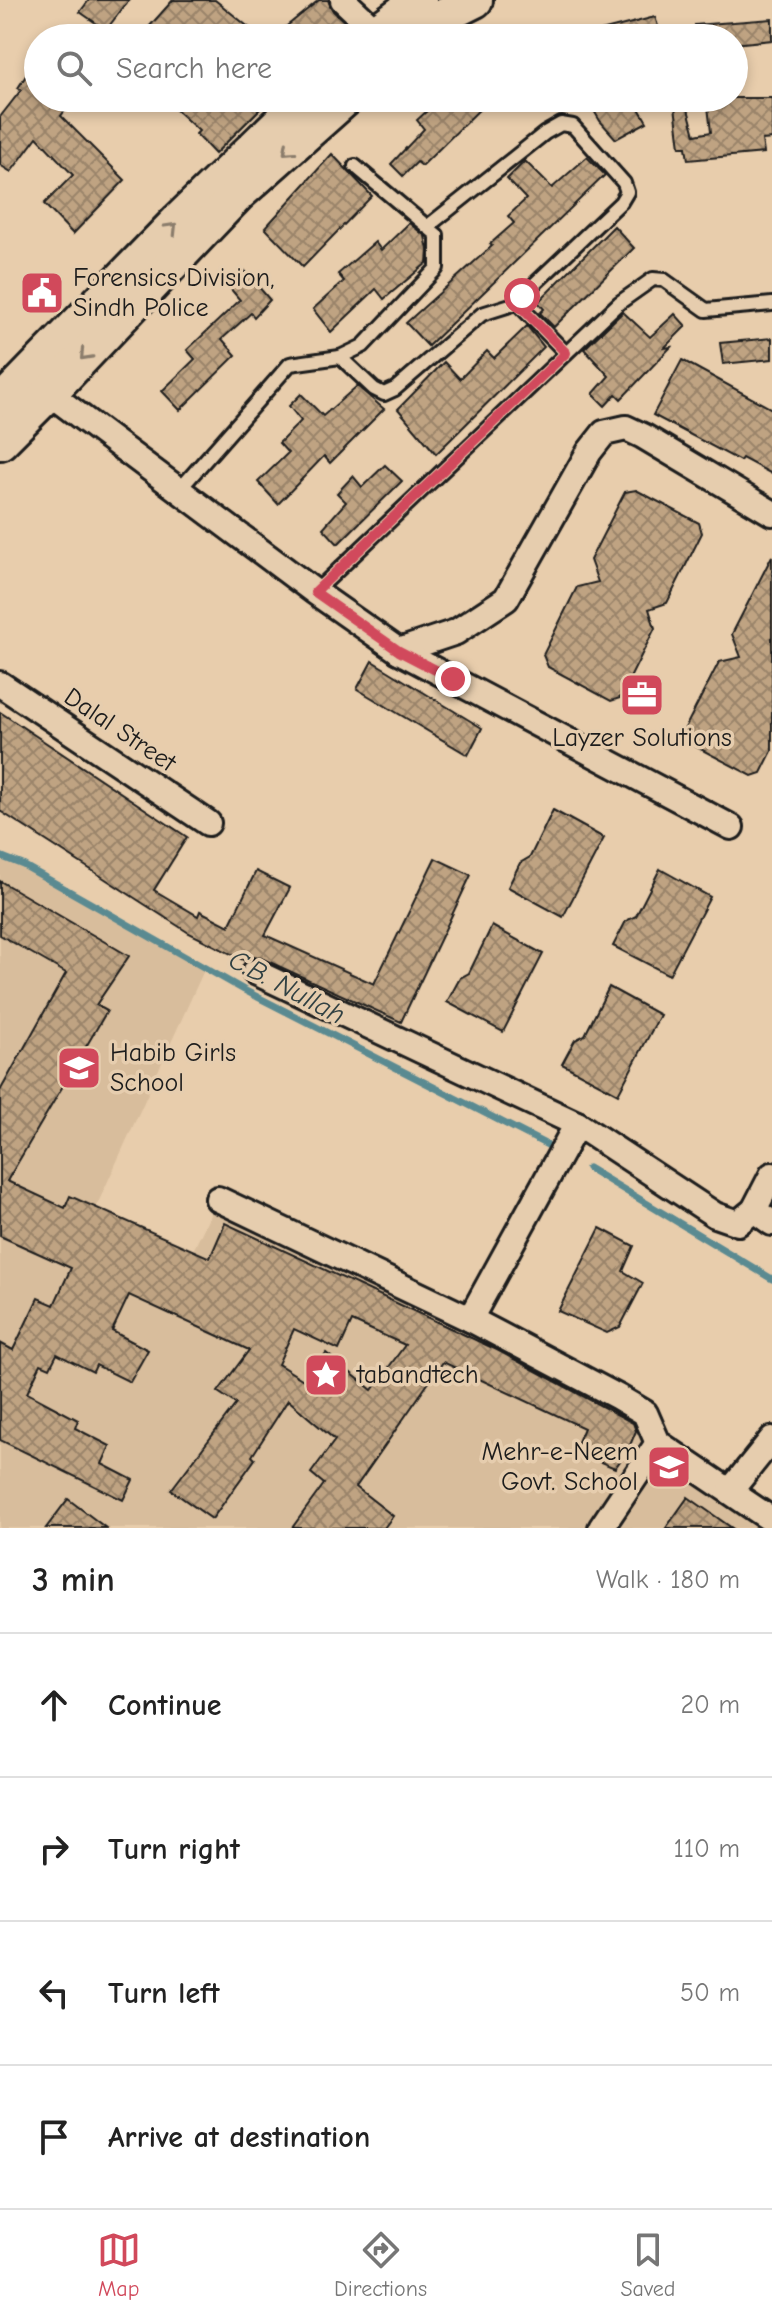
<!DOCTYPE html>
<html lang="en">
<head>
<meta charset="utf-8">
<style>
  :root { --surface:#fff; --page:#f2f2f2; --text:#222; --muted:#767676; --line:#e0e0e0; --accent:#d1495b }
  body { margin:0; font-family:"Comic Neue",sans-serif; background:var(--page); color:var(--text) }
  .stop { position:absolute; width:24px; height:24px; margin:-18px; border:6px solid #d1495b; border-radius:50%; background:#fff }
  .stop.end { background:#d1495b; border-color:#fff; box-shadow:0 2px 8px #0008 }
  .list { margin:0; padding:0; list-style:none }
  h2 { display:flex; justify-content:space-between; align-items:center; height:104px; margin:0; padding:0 32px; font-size:34px }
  h2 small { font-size:26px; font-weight:400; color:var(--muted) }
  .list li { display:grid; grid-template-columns:52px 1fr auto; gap:24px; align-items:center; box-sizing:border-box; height:144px; padding:0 32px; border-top:2px solid var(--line) }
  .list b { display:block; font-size:30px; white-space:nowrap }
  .list em { font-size:26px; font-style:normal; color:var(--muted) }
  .icon { flex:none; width:44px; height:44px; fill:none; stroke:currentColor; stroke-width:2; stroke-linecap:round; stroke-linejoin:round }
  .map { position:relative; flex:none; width:772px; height:1528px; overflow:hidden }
  .search { position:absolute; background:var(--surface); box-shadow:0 4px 12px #0003; left:24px; right:24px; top:24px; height:88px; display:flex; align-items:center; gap:20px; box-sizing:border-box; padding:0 28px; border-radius:44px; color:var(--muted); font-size:30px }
  .sheet { height:680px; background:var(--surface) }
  nav { display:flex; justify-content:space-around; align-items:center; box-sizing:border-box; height:112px; border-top:2px solid var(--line); background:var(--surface); font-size:22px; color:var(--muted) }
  nav a { display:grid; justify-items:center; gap:4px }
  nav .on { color:var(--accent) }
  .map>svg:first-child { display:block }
  .built { fill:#d8bd9c }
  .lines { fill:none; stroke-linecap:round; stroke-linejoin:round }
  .stream { stroke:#5a8a91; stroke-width:7 }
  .building { fill:url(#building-cross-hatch); stroke:#1c1c1c; stroke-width:2; fill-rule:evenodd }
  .service-casing { stroke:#1c1c1c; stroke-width:18 }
  .minor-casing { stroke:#1c1c1c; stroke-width:30 }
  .secondary-casing { stroke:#1c1c1c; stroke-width:40 }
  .service { stroke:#e6cdae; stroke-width:12 }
  .minor { stroke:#e6cdae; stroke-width:24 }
  .secondary { stroke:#e6cdae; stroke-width:34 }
  .oneway { stroke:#8b7d6c }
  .route { stroke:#d1495b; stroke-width:10 }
  .labels { text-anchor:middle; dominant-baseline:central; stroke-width:7; stroke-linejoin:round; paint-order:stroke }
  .poi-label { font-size:26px; fill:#1c1c1c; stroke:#e6cdae; text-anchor:start }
  .street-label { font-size:26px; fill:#1c1c1c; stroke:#e6cdae }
  .water-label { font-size:28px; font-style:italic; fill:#314143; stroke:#e6cdae }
</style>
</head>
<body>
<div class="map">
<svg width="772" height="1528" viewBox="0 0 772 1528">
  <defs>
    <pattern id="building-cross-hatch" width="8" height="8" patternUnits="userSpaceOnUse" patternTransform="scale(2)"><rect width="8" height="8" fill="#bfa382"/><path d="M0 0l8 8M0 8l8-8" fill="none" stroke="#9a846a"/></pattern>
  </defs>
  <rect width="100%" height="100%" fill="#e8cdac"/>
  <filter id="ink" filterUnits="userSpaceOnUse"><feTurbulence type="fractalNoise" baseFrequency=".0125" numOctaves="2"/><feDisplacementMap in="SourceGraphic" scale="16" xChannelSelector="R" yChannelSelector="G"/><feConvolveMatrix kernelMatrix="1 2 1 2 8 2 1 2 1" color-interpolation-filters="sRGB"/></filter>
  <g filter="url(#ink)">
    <!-- built -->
    <polygon class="built" points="0,856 23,865 205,968 93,1214 188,1261 218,1199 618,1397 658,1443 772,1528 0,1528"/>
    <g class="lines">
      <!-- stream -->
      <g class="stream">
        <polyline points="0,856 23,865 244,990 557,1150"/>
        <polyline points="588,1168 772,1279"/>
      </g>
    </g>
    <!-- building -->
    <g class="building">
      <polygon points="89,0 129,0 106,30 80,12"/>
      <polygon points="173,0 215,0 262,38 139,38"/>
      <polygon points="319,0 328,0 333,11 351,28 348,38 272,38"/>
      <polygon points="655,17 662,38 597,38 597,32"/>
      <polygon points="772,19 772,40 734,44 734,38 696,38 695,25"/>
      <polygon points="38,57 38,98 74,98 61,116 125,180 73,234 44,204 73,175 37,137 11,172 0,165 0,117 21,90 18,88"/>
      <polygon points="163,98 271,98 215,154 196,134 199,131"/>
      <polygon points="441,98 491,98 422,166 417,162 403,176 391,164 424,129 417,120"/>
      <polygon points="613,98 633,98 647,122 616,139 600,121 593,109"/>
      <polygon points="674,98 685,98 695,135 711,132 707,98 772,98 772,139 762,140 764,153 688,160 686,147 680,147"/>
      <polygon points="332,154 372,196 303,267 265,228"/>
      <polygon points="587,157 605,175 428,346 406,323 492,246 490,244 514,223 508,216 526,199 507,179 525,161 552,188"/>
      <polygon points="409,223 425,236 428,250 427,263 384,299 376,289 331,332 313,309 344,281 338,274 375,242 381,250"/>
      <polygon points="614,226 634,248 554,327 540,313 544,309 538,302"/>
      <polygon points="245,271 270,300 254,317 251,313 222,339 236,355 180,410 162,391 195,359 187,350 240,300 229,287"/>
      <polygon points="623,312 650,337 675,314 686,326 664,348 671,347 621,399 616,394 605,406 593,394 609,376 584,349"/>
      <polygon points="527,326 544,347 436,454 398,409 444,362 460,379 487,351 494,358"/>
      <polygon points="772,338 772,359 723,364 720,343"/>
      <polygon points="682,360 772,409 772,474 742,458 740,461 653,415"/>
      <polygon points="357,386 384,409 330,463 324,456 278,504 258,482 288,453 279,443 301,421 289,406 301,394 323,416"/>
      <polygon points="385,465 402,481 338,544 323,528 346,502 337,493 353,476 362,487"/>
      <polygon points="636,490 699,523 702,533 667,603 649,609 655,628 620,698 611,701 548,667 543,655 577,587 598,582 590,560 625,492"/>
      <polygon points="772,556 772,751 761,773 752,776 689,743 684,730 719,662 741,657 732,634"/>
      <polygon points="372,661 482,728 468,755 357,689"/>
      <polygon points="0,712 187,837 154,890 198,916 200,911 229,926 256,871 290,888 265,935 374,984 435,858 471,875 401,1022 261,958 253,957 245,961 189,933 0,811"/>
      <polygon points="553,810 604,838 563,917 508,887 520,863 530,857"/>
      <polygon points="660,869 710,897 669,975 613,946 626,921 636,916"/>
      <path d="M0,881L129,956L96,1005L107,1011L7,1181L65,1208L70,1196L210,1258L225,1223L497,1350L633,1423L636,1431L628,1450L615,1468L574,1451L584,1428L443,1362L356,1487L393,1516L384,1528H292L324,1484L311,1473L335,1440L288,1400L252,1456L255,1459L212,1519L171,1490L236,1404L218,1392L249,1350L129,1295L112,1331L148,1350L130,1382L96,1365L93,1372L57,1354L50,1368L41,1364L27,1393L78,1420L75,1428L110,1446L102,1464L133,1480L123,1500L0,1440V1343L13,1350L38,1298L54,1305L71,1268L0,1236V1091L66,973L0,935ZM352,1321L405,1345L372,1390L326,1353L305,1381L278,1364L294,1329L339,1350Z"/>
      <polygon points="492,926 543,954 503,1032 447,1002 460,978 469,973"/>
      <polygon points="609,987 660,1015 618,1094 562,1064 575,1040 585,1035"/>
      <polygon points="600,1228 634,1246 623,1271 643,1283 620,1327 607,1333 558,1311"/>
      <polygon points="688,1497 732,1528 666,1528"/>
      <polygon points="68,1499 106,1528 46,1528"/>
    </g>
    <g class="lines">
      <!-- service casing -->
      <g class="service-casing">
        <g id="service">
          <polyline points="520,302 522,308 566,353"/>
          <polyline points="340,357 374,389 384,394 395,389 482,314 520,302 522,296 621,202 627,192 624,183 573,126 561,124 545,133 427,227"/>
          <polyline points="179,490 290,364 340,357 363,346 437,268 437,235 355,166"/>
          <polyline points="315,592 619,303 653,279 664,280 706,310 772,304"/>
        </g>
      </g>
      <!-- minor casing -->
      <g class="minor-casing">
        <g id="minor">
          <polyline points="343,0 376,31"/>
          <polyline points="49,393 315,592 399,651 456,632 506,599 589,452 604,433 626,428 643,436 772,513"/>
          <polyline points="399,651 731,827"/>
          <polyline points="0,684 208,823"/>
          <polyline points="255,972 577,1124 715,1215 738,1223 754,1210"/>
          <polyline points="772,1175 754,1210 772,1223"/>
          <polyline points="218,1199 470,1319 618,1397 645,1413 658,1443 772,1520"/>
          <polyline points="470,1319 577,1124"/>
          <polyline points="731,1490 772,1439"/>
          <polyline points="601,1528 658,1443"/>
        </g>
      </g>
      <!-- secondary casing -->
      <g class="secondary-casing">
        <g id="secondary">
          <polyline points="368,38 419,0"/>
          <polyline points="414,38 439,18 475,0"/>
          <polyline points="0,404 179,220 305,98"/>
          <polyline points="0,442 49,393 238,194 346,98"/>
        </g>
      </g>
      <!-- service -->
      <use href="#service" class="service"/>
      <!-- minor -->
      <use href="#minor" class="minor"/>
      <!-- secondary -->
      <use href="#secondary" class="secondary"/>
    </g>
    <!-- one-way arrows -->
    <defs><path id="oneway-chevron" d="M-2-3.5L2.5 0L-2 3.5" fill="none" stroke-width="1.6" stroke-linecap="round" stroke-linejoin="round" transform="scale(2)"/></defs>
    <g class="oneway">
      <use href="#oneway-chevron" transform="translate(288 150) rotate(138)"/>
      <use href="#oneway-chevron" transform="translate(172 228) rotate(-46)"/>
      <use href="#oneway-chevron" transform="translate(85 355) rotate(133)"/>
    </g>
  </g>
  <g class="lines" filter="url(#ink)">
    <!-- route -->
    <polyline class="route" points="453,679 399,651 315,592 566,353 522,308 520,302 522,296"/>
  </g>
  <!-- icons -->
  <defs>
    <g id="civic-square" transform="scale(2.3)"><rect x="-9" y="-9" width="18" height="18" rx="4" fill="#d1495b" stroke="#e6cdae"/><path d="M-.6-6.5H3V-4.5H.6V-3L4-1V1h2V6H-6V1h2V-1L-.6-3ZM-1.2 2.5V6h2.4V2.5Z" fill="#fff"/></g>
    <g id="office-square" transform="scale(2.3)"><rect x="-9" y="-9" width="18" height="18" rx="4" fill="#d1495b" stroke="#e6cdae"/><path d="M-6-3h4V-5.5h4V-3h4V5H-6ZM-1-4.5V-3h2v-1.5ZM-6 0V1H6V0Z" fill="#fff"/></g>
    <g id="school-square" transform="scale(2.3)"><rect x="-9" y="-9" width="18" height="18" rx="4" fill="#d1495b" stroke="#e6cdae"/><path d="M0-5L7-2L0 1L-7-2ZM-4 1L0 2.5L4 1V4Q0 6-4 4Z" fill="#fff"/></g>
    <g id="sight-square" transform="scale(2.3)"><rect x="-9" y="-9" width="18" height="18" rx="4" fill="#d1495b" stroke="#e6cdae"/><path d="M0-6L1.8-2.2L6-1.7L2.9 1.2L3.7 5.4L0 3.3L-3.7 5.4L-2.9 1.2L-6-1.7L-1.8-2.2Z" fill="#fff"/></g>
  </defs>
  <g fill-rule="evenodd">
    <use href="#civic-square" x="42" y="293"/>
    <use href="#office-square" x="642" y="695"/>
    <use href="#school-square" x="79" y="1068"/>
    <use href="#sight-square" x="326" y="1375"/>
    <use href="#school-square" x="669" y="1467"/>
  </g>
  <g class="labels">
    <!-- poi labels -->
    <g class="poi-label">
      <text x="73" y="278">Forensics Division,<tspan x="73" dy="30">Sindh Police</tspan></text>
      <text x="642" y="738" text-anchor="middle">Layzer Solutions</text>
      <text x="110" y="1053">Habib Girls<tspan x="110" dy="30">School</tspan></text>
      <text x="357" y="1375">tabandtech</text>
      <text x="638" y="1452" text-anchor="end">Mehr-e-Neem<tspan x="638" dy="30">Govt. School</tspan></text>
    </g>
    <!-- street labels -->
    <g class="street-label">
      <text transform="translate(120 730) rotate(34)">Dalal Street</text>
    </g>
    <!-- water labels -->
    <g class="water-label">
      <text transform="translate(287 987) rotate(28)">C.B. Nullah</text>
    </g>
  </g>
</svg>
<div class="stop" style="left:522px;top:296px"></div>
<div class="stop end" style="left:453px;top:679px"></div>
<div class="search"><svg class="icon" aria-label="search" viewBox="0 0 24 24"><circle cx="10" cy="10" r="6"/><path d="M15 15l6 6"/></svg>Search here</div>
</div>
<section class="sheet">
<h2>3 min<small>Walk · 180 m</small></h2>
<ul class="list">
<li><svg class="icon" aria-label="ahead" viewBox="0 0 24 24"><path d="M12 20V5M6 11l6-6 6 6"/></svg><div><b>Continue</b></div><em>20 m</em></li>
<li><svg class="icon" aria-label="right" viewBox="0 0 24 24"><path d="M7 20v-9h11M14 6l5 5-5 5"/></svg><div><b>Turn right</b></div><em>110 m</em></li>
<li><svg class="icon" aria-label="left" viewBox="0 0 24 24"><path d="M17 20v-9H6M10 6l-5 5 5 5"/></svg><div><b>Turn left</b></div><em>50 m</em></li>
<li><svg class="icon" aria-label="arrive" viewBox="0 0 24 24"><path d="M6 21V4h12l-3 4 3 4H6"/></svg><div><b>Arrive at destination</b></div></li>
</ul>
</section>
<nav>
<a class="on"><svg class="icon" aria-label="map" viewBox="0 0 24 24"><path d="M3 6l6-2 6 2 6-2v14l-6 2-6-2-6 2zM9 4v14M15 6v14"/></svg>Map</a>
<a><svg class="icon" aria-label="directions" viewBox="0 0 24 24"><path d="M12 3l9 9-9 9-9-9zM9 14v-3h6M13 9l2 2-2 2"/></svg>Directions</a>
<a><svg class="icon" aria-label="saved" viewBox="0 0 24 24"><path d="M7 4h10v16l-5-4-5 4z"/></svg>Saved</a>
</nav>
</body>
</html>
